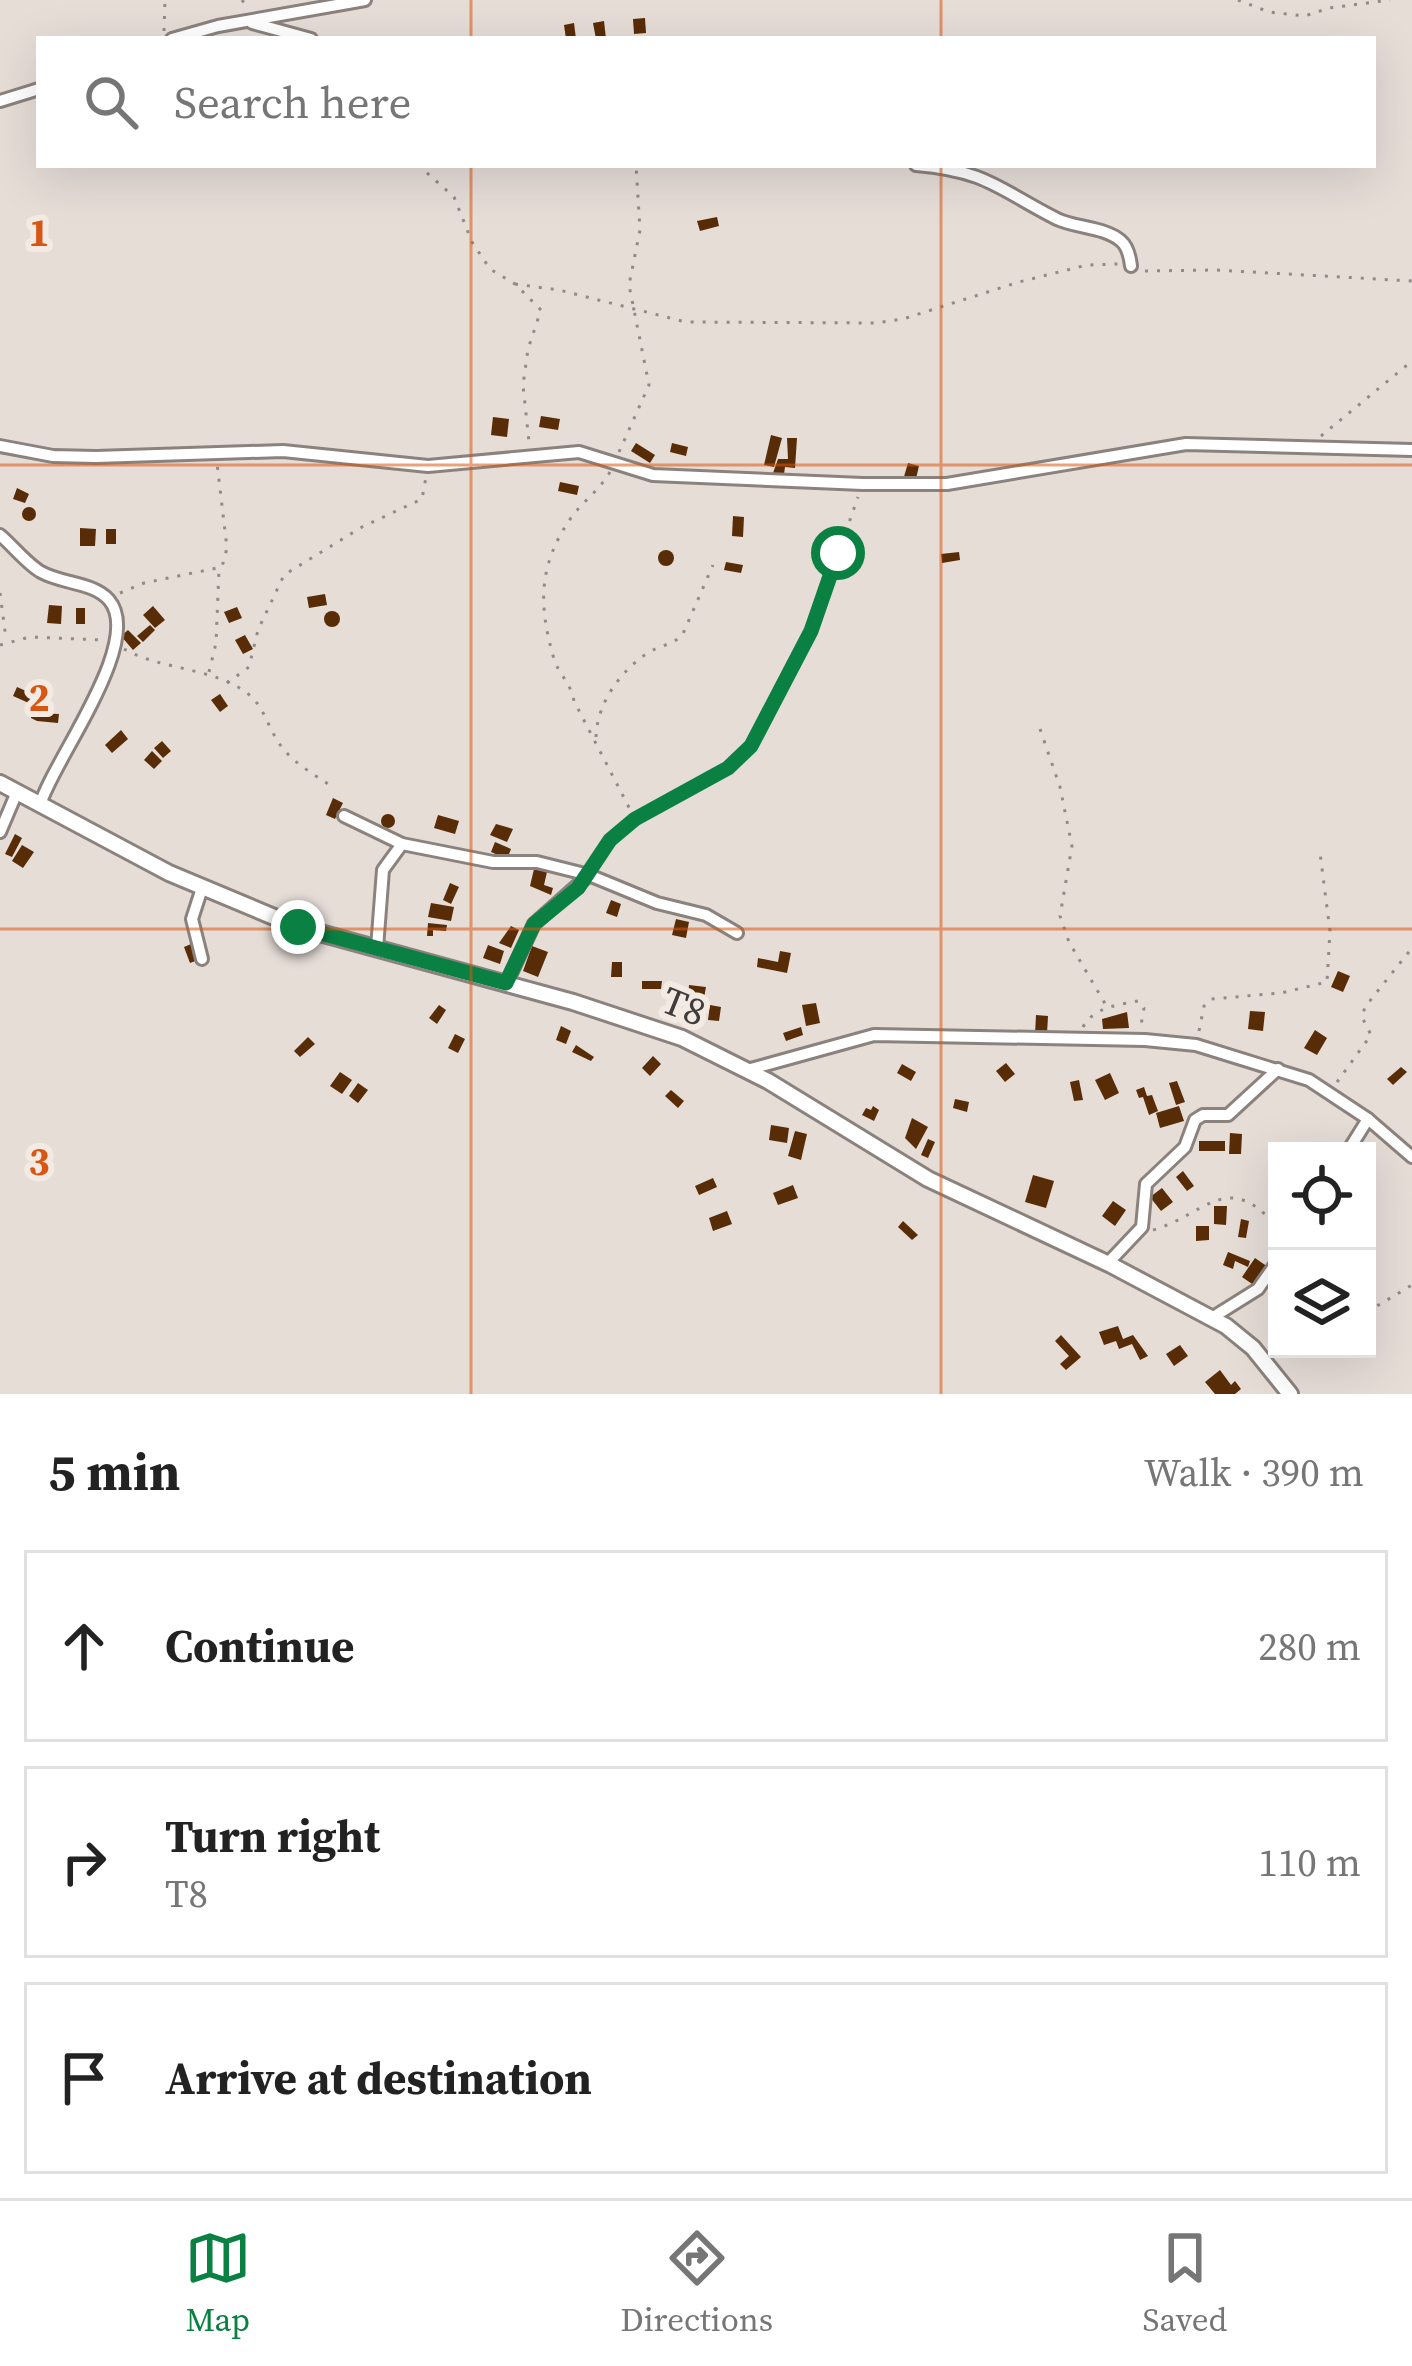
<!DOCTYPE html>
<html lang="en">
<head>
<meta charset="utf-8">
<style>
  :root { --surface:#fff; --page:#f2f2f2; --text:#222; --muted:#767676; --line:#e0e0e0; --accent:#0b8043 }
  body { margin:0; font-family:"Source Serif 4",serif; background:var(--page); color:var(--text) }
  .controls { position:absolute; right:36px; bottom:36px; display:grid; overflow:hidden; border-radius:0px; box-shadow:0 12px 48px #0002 }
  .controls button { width:108px; height:108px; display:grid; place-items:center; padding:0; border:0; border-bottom:3px solid var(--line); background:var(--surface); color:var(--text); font:60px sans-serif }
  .stop { position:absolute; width:36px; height:36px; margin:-27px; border:9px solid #0b8043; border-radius:50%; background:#fff }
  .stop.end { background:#0b8043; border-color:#fff; box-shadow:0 3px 12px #0008 }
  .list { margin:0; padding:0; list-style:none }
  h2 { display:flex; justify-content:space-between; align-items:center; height:156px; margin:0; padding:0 48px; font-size:51px }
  h2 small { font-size:39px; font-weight:400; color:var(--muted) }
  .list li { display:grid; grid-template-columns:78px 1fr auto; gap:36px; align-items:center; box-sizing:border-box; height:192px; margin:0 24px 24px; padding:0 24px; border:3px solid var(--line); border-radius:0px }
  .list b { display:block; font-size:45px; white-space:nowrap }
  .list p { margin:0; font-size:39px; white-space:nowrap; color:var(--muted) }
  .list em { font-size:39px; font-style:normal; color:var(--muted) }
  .icon { flex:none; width:66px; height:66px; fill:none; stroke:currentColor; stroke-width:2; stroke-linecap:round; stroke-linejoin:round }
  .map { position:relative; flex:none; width:1412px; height:1394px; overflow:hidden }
  .search { position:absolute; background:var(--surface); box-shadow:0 12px 48px #0002; left:36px; right:36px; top:36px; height:132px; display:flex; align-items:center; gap:30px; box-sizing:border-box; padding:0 42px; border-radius:0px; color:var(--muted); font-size:45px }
  .sheet { height:804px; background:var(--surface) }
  nav { display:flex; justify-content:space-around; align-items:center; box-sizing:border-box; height:168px; border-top:3px solid var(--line); background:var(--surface); font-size:33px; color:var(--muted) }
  nav a { display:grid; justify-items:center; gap:6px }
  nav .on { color:var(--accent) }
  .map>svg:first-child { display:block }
  .building { fill:#582c06 }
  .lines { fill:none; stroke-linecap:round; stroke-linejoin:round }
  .minor-casing { stroke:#8b827d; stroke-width:16 }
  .tertiary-casing { stroke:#8b827d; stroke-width:20 }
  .path { stroke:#918b87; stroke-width:3; stroke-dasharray:3 9; stroke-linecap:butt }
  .minor { stroke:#fff; stroke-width:10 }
  .tertiary { stroke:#fff; stroke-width:14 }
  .route { stroke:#0b8043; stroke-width:15 }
  .grid { fill:none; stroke:#d75611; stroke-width:3; stroke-opacity:0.55 }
  .labels { text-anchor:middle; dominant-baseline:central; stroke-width:12; stroke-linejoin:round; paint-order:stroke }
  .street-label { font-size:39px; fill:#403c3a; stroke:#f3eae4 }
  .grid-label { font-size:39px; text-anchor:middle; font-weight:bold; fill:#d75611; stroke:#f3eae4; stroke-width:12; stroke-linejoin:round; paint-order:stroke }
</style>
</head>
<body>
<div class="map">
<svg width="1412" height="1394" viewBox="0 0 1412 1394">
  <rect width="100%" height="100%" fill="#e6ddd7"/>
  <!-- building -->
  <g class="building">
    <polygon points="645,18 646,33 634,34 633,19"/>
    <polygon points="604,21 606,39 596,39 593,23"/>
    <polygon points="574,23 576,39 566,39 564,25"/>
    <polygon points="717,217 719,226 700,231 697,221"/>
    <polygon points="541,416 560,419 558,430 539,427"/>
    <polygon points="493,417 509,419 507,437 491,435"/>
    <polygon points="771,435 782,438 774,467 764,465"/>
    <polygon points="787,438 797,438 795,468 785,467 784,474 773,473 778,459 788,459"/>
    <polygon points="636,443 655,455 650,463 631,451"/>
    <polygon points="672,443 688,447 686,456 670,452"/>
    <polygon points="908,463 919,466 915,483 903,480"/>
    <polygon points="560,482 579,486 577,495 558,491"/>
    <polygon points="17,488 29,494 25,503 13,499"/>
    <circle cx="29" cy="514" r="7"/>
    <polygon points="733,516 744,517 743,537 732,536"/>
    <polygon points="80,528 96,529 95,546 80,546"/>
    <rect x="106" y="529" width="10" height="15"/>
    <circle cx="666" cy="558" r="8"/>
    <polygon points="959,552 960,560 942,563 941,554"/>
    <polygon points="726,562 743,565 741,573 724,570"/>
    <polygon points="325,594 327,605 309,608 307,597"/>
    <polygon points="49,605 62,606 61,624 47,623"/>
    <polygon points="153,606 165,620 155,628 143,615"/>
    <polygon points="237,607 242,618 229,623 224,612"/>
    <rect x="76" y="608" width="9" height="16"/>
    <circle cx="332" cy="619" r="8"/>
    <polygon points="150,625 155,630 143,642 137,636"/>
    <polygon points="128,630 141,643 133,650 121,636"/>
    <polygon points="245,635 253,649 243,654 235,640"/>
    <polygon points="17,687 35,695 31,704 13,696"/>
    <polygon points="220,694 228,706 220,712 211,700"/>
    <polygon points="31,713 59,714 58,723 37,721 31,718"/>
    <polygon points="121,730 128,739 112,753 105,745"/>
    <polygon points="162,741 171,751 163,758 154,748"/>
    <polygon points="152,751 162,761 154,769 144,760"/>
    <polygon points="333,798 343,803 335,819 326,815"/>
    <circle cx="388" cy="821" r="7"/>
    <polygon points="438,815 459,821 455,834 434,828"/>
    <polygon points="496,824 513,829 507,842 490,835"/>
    <polygon points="15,834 22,838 12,857 5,854"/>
    <polygon points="495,842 511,849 507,859 491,852"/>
    <polygon points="22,845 34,852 23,868 12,861"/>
    <polygon points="534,869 547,872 544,885 553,888 551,895 530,886"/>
    <polygon points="450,883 459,887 451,904 443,900"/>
    <polygon points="611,900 621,904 617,917 606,913"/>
    <polygon points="431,903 454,907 451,921 428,917"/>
    <polygon points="676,919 689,922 686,938 672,935"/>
    <polygon points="428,923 447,925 446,931 433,930 433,936 427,936"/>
    <polygon points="511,926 519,930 511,948 499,943"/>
    <polygon points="191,944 198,960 190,963 184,947"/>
    <polygon points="488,945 504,951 500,964 483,958"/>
    <polygon points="532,946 548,952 538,977 523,971"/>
    <polygon points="780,951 791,953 787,973 757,967 758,958 778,962"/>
    <polygon points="612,962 622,962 622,977 611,977"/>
    <polygon points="1338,971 1350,976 1343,992 1331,987"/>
    <polygon points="642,981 662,981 661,989 642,989"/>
    <polygon points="689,985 706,987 704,998 688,996"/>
    <polygon points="816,1003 820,1023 806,1026 802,1005"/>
    <polygon points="439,1005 446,1010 437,1024 429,1018"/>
    <polygon points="710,1005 721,1007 719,1021 708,1020"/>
    <polygon points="1250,1011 1265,1012 1263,1031 1248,1029"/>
    <polygon points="1127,1012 1129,1028 1103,1029 1102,1019"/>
    <polygon points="1036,1015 1048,1016 1047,1034 1035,1034"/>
    <polygon points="561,1026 571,1031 566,1044 556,1040"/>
    <polygon points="801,1027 803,1035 786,1041 783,1033"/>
    <polygon points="1315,1030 1327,1038 1317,1055 1304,1048"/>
    <polygon points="455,1034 465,1039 458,1053 448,1048"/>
    <polygon points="308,1037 315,1044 300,1057 294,1051"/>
    <polygon points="576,1045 594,1057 591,1061 572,1052"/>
    <polygon points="653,1056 661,1064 650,1076 642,1068"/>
    <polygon points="1006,1063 1015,1074 1005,1082 996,1071"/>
    <polygon points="902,1064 916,1072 911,1081 897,1073"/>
    <polygon points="1401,1067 1407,1072 1393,1085 1387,1079"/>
    <polygon points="340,1072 352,1080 342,1094 330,1086"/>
    <polygon points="1110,1073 1119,1093 1105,1100 1095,1080"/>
    <polygon points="1079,1080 1083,1100 1074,1101 1070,1082"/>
    <polygon points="1177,1081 1185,1102 1176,1105 1169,1083"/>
    <polygon points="358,1083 368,1090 358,1103 349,1096"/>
    <polygon points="1144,1087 1147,1096 1152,1095 1158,1111 1149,1115 1143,1097 1139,1098 1136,1090"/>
    <polygon points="671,1090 684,1101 678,1108 665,1096"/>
    <polygon points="955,1099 969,1102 967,1112 953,1108"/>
    <polygon points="873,1106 879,1110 874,1121 862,1115 866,1108 871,1110"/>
    <polygon points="1179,1106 1184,1121 1160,1128 1156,1113"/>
    <polygon points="912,1118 928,1127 916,1149 905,1138"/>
    <polygon points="771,1125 789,1128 787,1143 769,1140"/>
    <polygon points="795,1131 807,1134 801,1160 788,1156"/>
    <polygon points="1230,1133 1242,1134 1241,1154 1229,1154"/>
    <polygon points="928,1139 935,1142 928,1158 921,1155"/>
    <rect x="1199" y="1141" width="26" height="10"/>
    <polygon points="1183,1171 1194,1186 1187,1191 1176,1177"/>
    <polygon points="1033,1175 1054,1181 1046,1208 1025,1202"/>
    <polygon points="713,1178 717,1187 699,1195 695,1186"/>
    <polygon points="793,1185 798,1198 778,1205 773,1193"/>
    <polygon points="1162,1188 1173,1202 1161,1211 1150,1197"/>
    <polygon points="1113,1201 1126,1210 1115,1226 1102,1216"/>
    <polygon points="1214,1206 1227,1206 1226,1225 1214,1224"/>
    <polygon points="727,1211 732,1224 713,1231 709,1218"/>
    <polygon points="1241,1219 1249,1221 1246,1238 1238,1237"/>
    <polygon points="903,1221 918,1235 912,1240 898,1227"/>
    <polygon points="1196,1226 1209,1226 1209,1240 1196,1241"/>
    <polygon points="1228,1252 1250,1261 1248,1267 1235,1261 1233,1269 1223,1265"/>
    <polygon points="1255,1258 1268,1267 1255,1286 1242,1277"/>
    <polygon points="1118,1326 1123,1339 1133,1335 1148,1356 1140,1360 1132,1344 1119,1349 1116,1341 1104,1345 1099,1332"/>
    <polygon points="1061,1335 1081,1357 1066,1370 1060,1364 1069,1356 1055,1341"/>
    <polygon points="1180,1345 1188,1356 1174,1366 1166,1354"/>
    <polygon points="1220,1370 1231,1385 1235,1381 1241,1389 1235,1394 1215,1394 1205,1382"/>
  </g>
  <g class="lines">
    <!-- minor casing -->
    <g class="minor-casing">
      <g id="minor">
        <polyline points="252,23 311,39"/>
        <polyline points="172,39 218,26 365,0"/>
        <polyline points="0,101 39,89"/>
        <path d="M916,165C987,171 998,189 1057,219C1076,228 1105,227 1121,241C1128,247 1130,257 1131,266"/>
        <polyline points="0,446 53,456 96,457 283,451 428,466 579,452 653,475 863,484 947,484 1186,444 1412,450"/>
        <path d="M0,535C13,546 27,564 41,572C62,584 93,582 109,600C145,642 52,762 40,805"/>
        <polyline points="344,816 402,844 493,862 537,862 589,875 657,903 706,915 737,933"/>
        <polyline points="0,832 17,792"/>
        <polyline points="202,888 192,919 202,959"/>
        <polyline points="377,948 383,870 402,844"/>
        <polyline points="506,984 534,924 589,875"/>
        <polyline points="747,1070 874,1035 1145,1040 1196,1045 1309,1080 1368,1119 1412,1157"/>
        <polyline points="1348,1151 1368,1119"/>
        <polyline points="1107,1264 1142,1227 1146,1184 1185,1147 1195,1120 1203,1115 1228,1115 1278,1069"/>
        <polyline points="1210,1319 1258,1289 1277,1262"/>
      </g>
    </g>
    <!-- tertiary casing -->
    <g class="tertiary-casing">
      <polyline id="tertiary" points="0,783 169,873 298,927 573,1002 682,1038 768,1081 928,1179 1111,1265 1226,1326 1253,1348 1290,1394"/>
    </g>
    <!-- path -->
    <g class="path">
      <polyline points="242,0 249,9"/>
      <polyline points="1238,0 1269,12 1305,16 1329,8 1390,0"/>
      <polyline points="164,31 165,0"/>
      <polyline points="418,165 454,197 472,242 490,269 515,284 541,310 528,349 523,385 529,442"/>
      <polyline points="1145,271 1216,270 1412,281"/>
      <polyline points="515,284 559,290 686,322 876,323 903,319 1019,282 1087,265 1118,264"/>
      <polyline points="1321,436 1412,361"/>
      <polyline points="619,452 649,385 629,285 640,230 636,165"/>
      <path d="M610,472C600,489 585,500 573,515C538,564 538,604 554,659C559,675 570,681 574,701L635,819"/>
      <polyline points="0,593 6,639"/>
      <polyline points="120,593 144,583 222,567 227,548 217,463"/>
      <polyline points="0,645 30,637 104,640"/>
      <path d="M124,649C161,670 212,667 247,693C263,705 267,724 277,740C290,762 314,774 334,788"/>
      <polyline points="209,672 216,643 219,569"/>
      <polyline points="227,683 249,667 258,630 284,575 362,527 422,499 426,477"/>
      <polyline points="1040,729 1060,787 1072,846 1060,916 1069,942 1107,1007"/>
      <path d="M596,737C597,704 619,673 646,654C658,646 671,645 682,636L713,565"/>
      <polyline points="595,863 610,840 635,819 712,778 751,746 811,631 858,497"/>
      <path d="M1083,1027C1094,1007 1117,1005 1138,1001L1144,1008L1141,1025"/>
      <polyline points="1199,1031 1204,1006 1211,999 1281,993 1327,982 1330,931 1320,853"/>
      <polyline points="1337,1082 1371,1035 1362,1017 1365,1007 1412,948"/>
      <path d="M1153,1230C1206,1215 1227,1168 1277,1227"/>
      <polyline points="1367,1312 1412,1285"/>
    </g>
    <!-- minor -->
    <use href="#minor" class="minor"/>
    <!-- tertiary -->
    <use href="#tertiary" class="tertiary"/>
  </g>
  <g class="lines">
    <!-- route -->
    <polyline class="route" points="298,927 506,983 534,924 578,888 610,840 635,819 728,768 751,746 811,631 838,553"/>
  </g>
  <!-- grid -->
  <path class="grid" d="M471,0V39M941,0V39M471,165V1394M941,165V1394M0,465H1412M0,929H1412"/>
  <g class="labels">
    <!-- street labels -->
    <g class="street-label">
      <text transform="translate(684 1006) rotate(22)">T8</text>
    </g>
  </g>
  <g class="grid-label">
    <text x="39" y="246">1</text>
    <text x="39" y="711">2</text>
    <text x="39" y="1175">3</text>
  </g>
</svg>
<div class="controls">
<button><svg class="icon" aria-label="locate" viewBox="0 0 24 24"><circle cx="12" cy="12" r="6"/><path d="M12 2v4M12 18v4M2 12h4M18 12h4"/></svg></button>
<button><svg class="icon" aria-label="layers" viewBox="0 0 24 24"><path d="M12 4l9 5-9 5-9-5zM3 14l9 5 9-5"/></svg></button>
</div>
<div class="stop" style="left:838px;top:553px"></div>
<div class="stop end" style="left:298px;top:927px"></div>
<div class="search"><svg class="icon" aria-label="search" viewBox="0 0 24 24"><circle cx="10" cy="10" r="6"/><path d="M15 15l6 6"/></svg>Search here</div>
</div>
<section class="sheet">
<h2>5 min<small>Walk · 390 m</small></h2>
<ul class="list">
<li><svg class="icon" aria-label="ahead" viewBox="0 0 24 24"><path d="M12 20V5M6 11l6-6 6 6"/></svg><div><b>Continue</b></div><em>280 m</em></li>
<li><svg class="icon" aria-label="right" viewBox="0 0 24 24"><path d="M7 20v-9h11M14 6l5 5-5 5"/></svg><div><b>Turn right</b><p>T8</p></div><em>110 m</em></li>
<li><svg class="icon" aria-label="arrive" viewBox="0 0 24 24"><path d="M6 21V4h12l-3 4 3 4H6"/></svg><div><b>Arrive at destination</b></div></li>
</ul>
</section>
<nav>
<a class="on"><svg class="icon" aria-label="map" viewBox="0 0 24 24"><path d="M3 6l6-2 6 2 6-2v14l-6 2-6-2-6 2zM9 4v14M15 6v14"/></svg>Map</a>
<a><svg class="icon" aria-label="directions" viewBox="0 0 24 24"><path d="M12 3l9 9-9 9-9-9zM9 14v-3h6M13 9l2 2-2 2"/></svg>Directions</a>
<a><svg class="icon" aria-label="saved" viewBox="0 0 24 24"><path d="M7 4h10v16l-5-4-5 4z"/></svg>Saved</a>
</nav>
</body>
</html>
